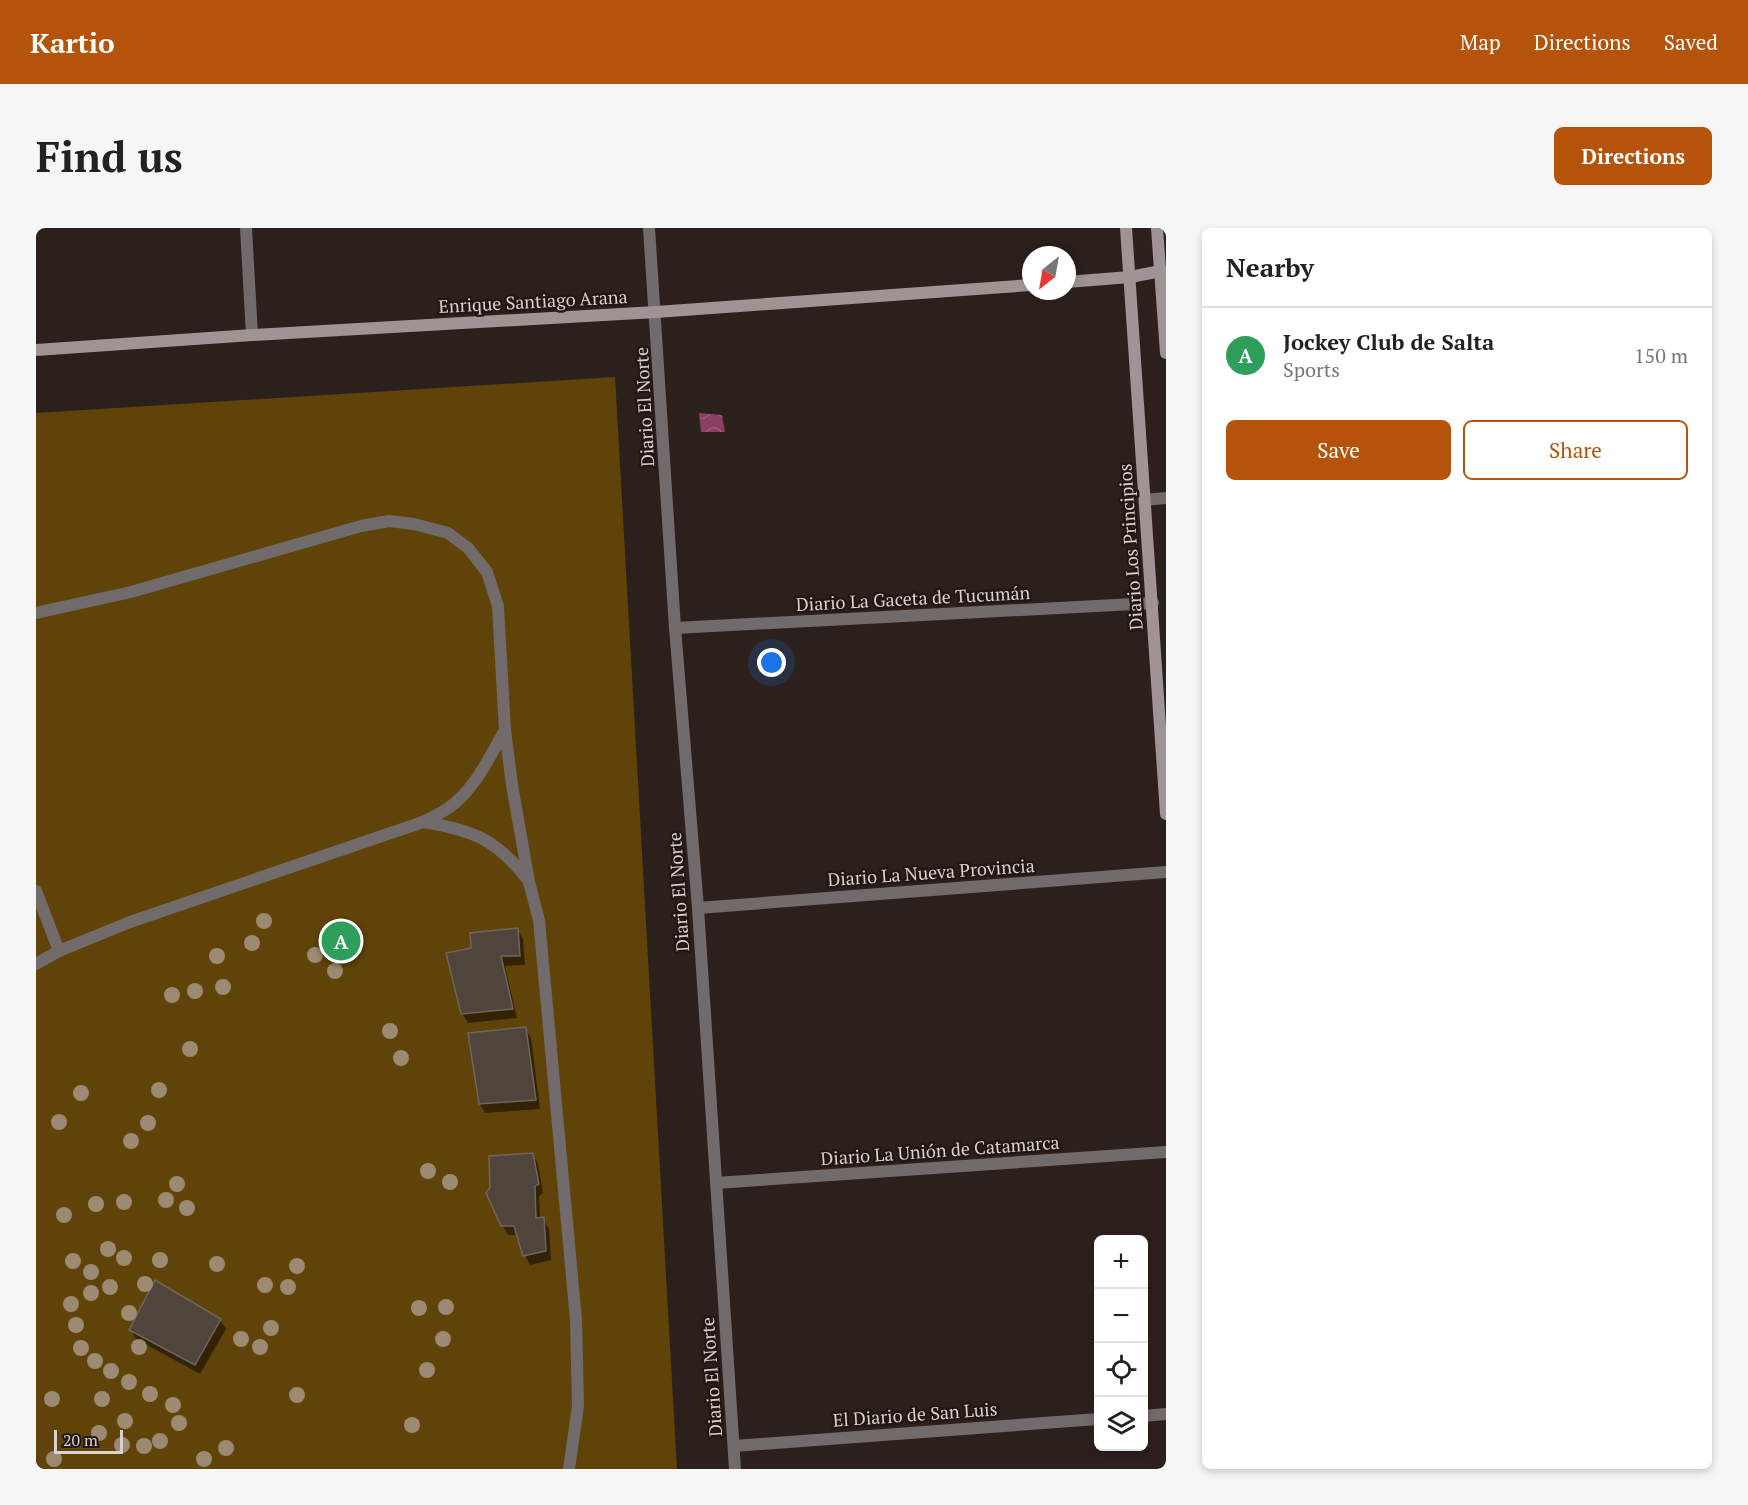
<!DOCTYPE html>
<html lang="en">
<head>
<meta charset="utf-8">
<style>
  :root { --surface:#fff; --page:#f6f6f6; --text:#222; --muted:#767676; --line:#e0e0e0; --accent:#b45309 }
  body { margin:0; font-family:"PT Serif",serif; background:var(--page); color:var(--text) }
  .controls { position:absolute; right:18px; bottom:18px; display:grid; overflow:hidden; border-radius:9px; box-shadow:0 3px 9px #0003 }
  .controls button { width:54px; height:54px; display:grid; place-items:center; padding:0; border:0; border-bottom:2px solid var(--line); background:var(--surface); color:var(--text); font:30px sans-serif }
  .compass { position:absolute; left:986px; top:18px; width:54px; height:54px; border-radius:50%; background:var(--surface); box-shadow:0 3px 9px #0003; rotate:211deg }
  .scale { position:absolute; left:18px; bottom:15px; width:69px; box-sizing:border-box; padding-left:6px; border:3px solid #d9d1ce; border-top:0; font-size:16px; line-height:21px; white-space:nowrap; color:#d9d1ce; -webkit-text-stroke:4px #221713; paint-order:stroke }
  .you { position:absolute; left:736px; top:435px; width:21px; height:21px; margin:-15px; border:4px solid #fff; border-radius:50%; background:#1a73e8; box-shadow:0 0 0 9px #1a73e833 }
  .badge { display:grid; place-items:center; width:39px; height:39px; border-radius:50%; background:var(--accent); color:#fff; font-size:20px; font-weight:700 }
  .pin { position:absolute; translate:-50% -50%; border:3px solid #fff; box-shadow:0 2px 6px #0006 }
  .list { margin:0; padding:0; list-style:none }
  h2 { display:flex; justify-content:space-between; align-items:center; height:78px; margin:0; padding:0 24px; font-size:26px }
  h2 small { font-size:20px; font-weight:400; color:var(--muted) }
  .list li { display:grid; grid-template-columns:39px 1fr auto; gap:18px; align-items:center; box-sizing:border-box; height:96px; padding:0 24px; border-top:2px solid var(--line) }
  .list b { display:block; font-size:22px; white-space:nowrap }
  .list p { margin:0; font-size:20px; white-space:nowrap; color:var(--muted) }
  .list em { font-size:20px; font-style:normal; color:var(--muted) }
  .actions { display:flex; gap:12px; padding:18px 24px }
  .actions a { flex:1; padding:14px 0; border:2px solid var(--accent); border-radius:9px; text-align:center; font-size:21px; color:var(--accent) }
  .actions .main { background:var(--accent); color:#fff }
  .icon { flex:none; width:33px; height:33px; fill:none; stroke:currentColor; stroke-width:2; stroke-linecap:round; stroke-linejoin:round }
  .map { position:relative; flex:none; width:1130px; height:1241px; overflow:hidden; border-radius:9px }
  header { display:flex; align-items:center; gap:36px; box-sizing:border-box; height:84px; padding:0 30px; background:var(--accent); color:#fff }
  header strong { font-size:28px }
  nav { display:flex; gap:33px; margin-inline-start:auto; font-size:21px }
  .intro { display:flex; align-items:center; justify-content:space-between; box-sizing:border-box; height:144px; padding:0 36px }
  h1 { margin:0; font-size:42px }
  .button { padding:15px 27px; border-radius:9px; background:var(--accent); color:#fff; font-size:21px; font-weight:700 }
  main { display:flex; gap:36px; padding:0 36px }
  aside { flex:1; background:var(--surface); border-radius:9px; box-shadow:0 3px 9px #0003 }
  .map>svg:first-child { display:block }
  .pitch { fill:#604308 }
  .water { fill:url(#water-waves) }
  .shadow { fill:#0007 }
  .building { fill:#50453d; stroke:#71655c; stroke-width:1.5 }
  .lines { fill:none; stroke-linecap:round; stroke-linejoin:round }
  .street { stroke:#726b6b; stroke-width:12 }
  .secondary { stroke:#9f9394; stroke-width:12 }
  .tree { fill:#9d8a73 }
  .labels { text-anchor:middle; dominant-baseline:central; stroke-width:5; stroke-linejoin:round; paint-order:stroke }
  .street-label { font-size:18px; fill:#d9d1ce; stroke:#221713 }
</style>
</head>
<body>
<header>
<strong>Kartio</strong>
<nav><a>Map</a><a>Directions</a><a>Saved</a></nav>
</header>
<div class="intro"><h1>Find us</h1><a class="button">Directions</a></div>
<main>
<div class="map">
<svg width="1130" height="1241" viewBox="0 0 1130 1241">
  <defs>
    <pattern id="water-waves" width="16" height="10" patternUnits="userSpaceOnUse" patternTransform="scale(1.5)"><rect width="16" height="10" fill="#8a4062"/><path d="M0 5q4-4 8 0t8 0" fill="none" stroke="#9a5b77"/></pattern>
  </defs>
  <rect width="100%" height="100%" fill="#2c201c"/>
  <!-- pitch -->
  <polygon class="pitch" points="579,149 641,1241 0,1241 0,185"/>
  <!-- water -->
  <polygon class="water" points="663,185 686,187 689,204 665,204"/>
  <!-- shadow -->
  <g class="shadow">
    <polygon points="481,701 487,711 489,737 469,738 481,790 432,795 426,785 436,721"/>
    <polygon points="489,801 495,810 504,881 449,885 444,876"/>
    <polygon points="496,926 502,936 507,965 503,968 504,991 507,991 513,1001 515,1032 494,1037 489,1027 482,1007 472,1007 466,997"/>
    <polygon points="184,1092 190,1101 164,1146 100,1111 95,1102"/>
  </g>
  <!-- building -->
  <g class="building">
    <polygon points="482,700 484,728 465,728 477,781 425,786 410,725 435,720 434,705"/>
    <polygon points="490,799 500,872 443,876 432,805"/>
    <polygon points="497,925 503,956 499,958 500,990 508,989 510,1023 487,1028 478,998 465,998 450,965 454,959 453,928"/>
    <polygon points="119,1052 185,1091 159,1137 93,1102"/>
  </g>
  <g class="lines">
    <!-- street -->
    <g class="street">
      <polyline points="210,0 216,107"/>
      <polyline points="613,0 639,400 662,680 699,1241"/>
      <polyline points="1109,272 1130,270"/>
      <polyline points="0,385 95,364 325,298 353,293 378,296 412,305 432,320 451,344 462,378 469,502 476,557 493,654 503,692 540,1092 542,1178 533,1241"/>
      <polyline points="639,400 1117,375"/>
      <path d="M387,594C437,602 460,611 492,652"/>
      <polyline points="0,663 23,723"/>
      <polyline points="662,680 1130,644"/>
      <path d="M0,736L23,723L94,694L387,594C395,590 403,586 411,581C438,563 453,530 469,502"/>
      <polyline points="680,955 1130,924"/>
      <polyline points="1108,1188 1130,1186"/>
      <polyline points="698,1218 1062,1191"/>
    </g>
    <!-- secondary -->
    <g class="secondary">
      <polyline points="1090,0 1130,586"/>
      <polyline points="1121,0 1130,125"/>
      <polyline points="1031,54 1094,49 1125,43"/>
      <polyline points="0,122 216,107 620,84 995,57"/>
    </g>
  </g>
  <!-- trees -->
  <g class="tree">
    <circle cx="228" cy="693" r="8"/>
    <circle cx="216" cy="715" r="8"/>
    <circle cx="279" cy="727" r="8"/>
    <circle cx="181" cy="728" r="8"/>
    <circle cx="299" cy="743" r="8"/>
    <circle cx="187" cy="759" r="8"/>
    <circle cx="159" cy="763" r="8"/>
    <circle cx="136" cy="767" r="8"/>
    <circle cx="354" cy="803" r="8"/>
    <circle cx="154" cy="821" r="8"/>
    <circle cx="365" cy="830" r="8"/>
    <circle cx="123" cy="862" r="8"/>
    <circle cx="45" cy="865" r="8"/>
    <circle cx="23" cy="894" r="8"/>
    <circle cx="112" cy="895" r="8"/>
    <circle cx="95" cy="913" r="8"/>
    <circle cx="392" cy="943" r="8"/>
    <circle cx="414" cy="954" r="8"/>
    <circle cx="141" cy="956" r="8"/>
    <circle cx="130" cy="972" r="8"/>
    <circle cx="88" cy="974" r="8"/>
    <circle cx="60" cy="976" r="8"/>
    <circle cx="151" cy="980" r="8"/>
    <circle cx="28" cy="987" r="8"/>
    <circle cx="72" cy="1021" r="8"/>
    <circle cx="88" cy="1030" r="8"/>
    <circle cx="124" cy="1032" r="8"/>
    <circle cx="37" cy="1033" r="8"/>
    <circle cx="181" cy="1036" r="8"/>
    <circle cx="261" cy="1038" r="8"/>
    <circle cx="55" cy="1044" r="8"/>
    <circle cx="109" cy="1056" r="8"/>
    <circle cx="229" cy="1057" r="8"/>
    <circle cx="74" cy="1059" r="8"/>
    <circle cx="252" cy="1059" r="8"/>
    <circle cx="55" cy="1065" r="8"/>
    <circle cx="35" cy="1076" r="8"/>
    <circle cx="410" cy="1079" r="8"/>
    <circle cx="383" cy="1080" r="8"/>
    <circle cx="93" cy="1085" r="8"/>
    <circle cx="40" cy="1097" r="8"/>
    <circle cx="235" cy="1100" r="8"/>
    <circle cx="205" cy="1111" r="8"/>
    <circle cx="407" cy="1111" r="8"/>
    <circle cx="103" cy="1119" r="8"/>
    <circle cx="224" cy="1119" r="8"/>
    <circle cx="45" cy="1120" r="8"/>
    <circle cx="59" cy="1133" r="8"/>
    <circle cx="391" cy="1142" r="8"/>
    <circle cx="75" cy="1143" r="8"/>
    <circle cx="93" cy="1154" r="8"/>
    <circle cx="114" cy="1166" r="8"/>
    <circle cx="261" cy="1167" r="8"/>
    <circle cx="16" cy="1171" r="8"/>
    <circle cx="66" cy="1171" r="8"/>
    <circle cx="137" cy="1177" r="8"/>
    <circle cx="89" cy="1193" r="8"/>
    <circle cx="143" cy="1195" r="8"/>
    <circle cx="376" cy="1197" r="8"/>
    <circle cx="63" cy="1205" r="8"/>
    <circle cx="124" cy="1213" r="8"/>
    <circle cx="86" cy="1217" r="8"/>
    <circle cx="108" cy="1218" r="8"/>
    <circle cx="190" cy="1220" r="8"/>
    <circle cx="18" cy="1231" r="8"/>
    <circle cx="168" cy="1231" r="8"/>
  </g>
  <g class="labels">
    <!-- street labels -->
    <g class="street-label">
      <text transform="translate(497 73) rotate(-3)">Enrique Santiago Arana</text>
      <text transform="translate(608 179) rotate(-93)">Diario El Norte</text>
      <text transform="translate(1094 319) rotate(-94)">Diario Los Principios</text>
      <text transform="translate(877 370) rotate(-3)">Diario La Gaceta de Tucumán</text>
      <text transform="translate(895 644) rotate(-4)">Diario La Nueva Provincia</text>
      <text transform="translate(642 664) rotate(-94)">Diario El Norte</text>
      <text transform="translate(904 922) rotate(-4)">Diario La Unión de Catamarca</text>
      <text transform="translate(675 1149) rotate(-94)">Diario El Norte</text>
      <text transform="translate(879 1186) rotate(-4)">El Diario de San Luis</text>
    </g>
  </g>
</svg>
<div class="controls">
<button>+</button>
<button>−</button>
<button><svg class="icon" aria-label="locate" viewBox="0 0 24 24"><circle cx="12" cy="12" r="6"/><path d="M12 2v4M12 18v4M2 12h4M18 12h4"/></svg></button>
<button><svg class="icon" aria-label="layers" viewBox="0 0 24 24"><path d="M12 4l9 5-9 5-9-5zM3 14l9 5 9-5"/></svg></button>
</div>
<svg class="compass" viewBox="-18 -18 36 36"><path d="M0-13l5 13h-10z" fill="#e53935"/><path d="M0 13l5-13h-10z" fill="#767676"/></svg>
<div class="scale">20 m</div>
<div class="you"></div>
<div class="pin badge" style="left:305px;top:713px;background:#2e9e5b">A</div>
</div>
<aside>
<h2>Nearby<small></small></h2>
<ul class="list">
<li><span class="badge" style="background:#2e9e5b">A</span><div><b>Jockey Club de Salta</b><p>Sports</p></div><em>150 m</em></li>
</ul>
<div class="actions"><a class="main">Save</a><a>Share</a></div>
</aside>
</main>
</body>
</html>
